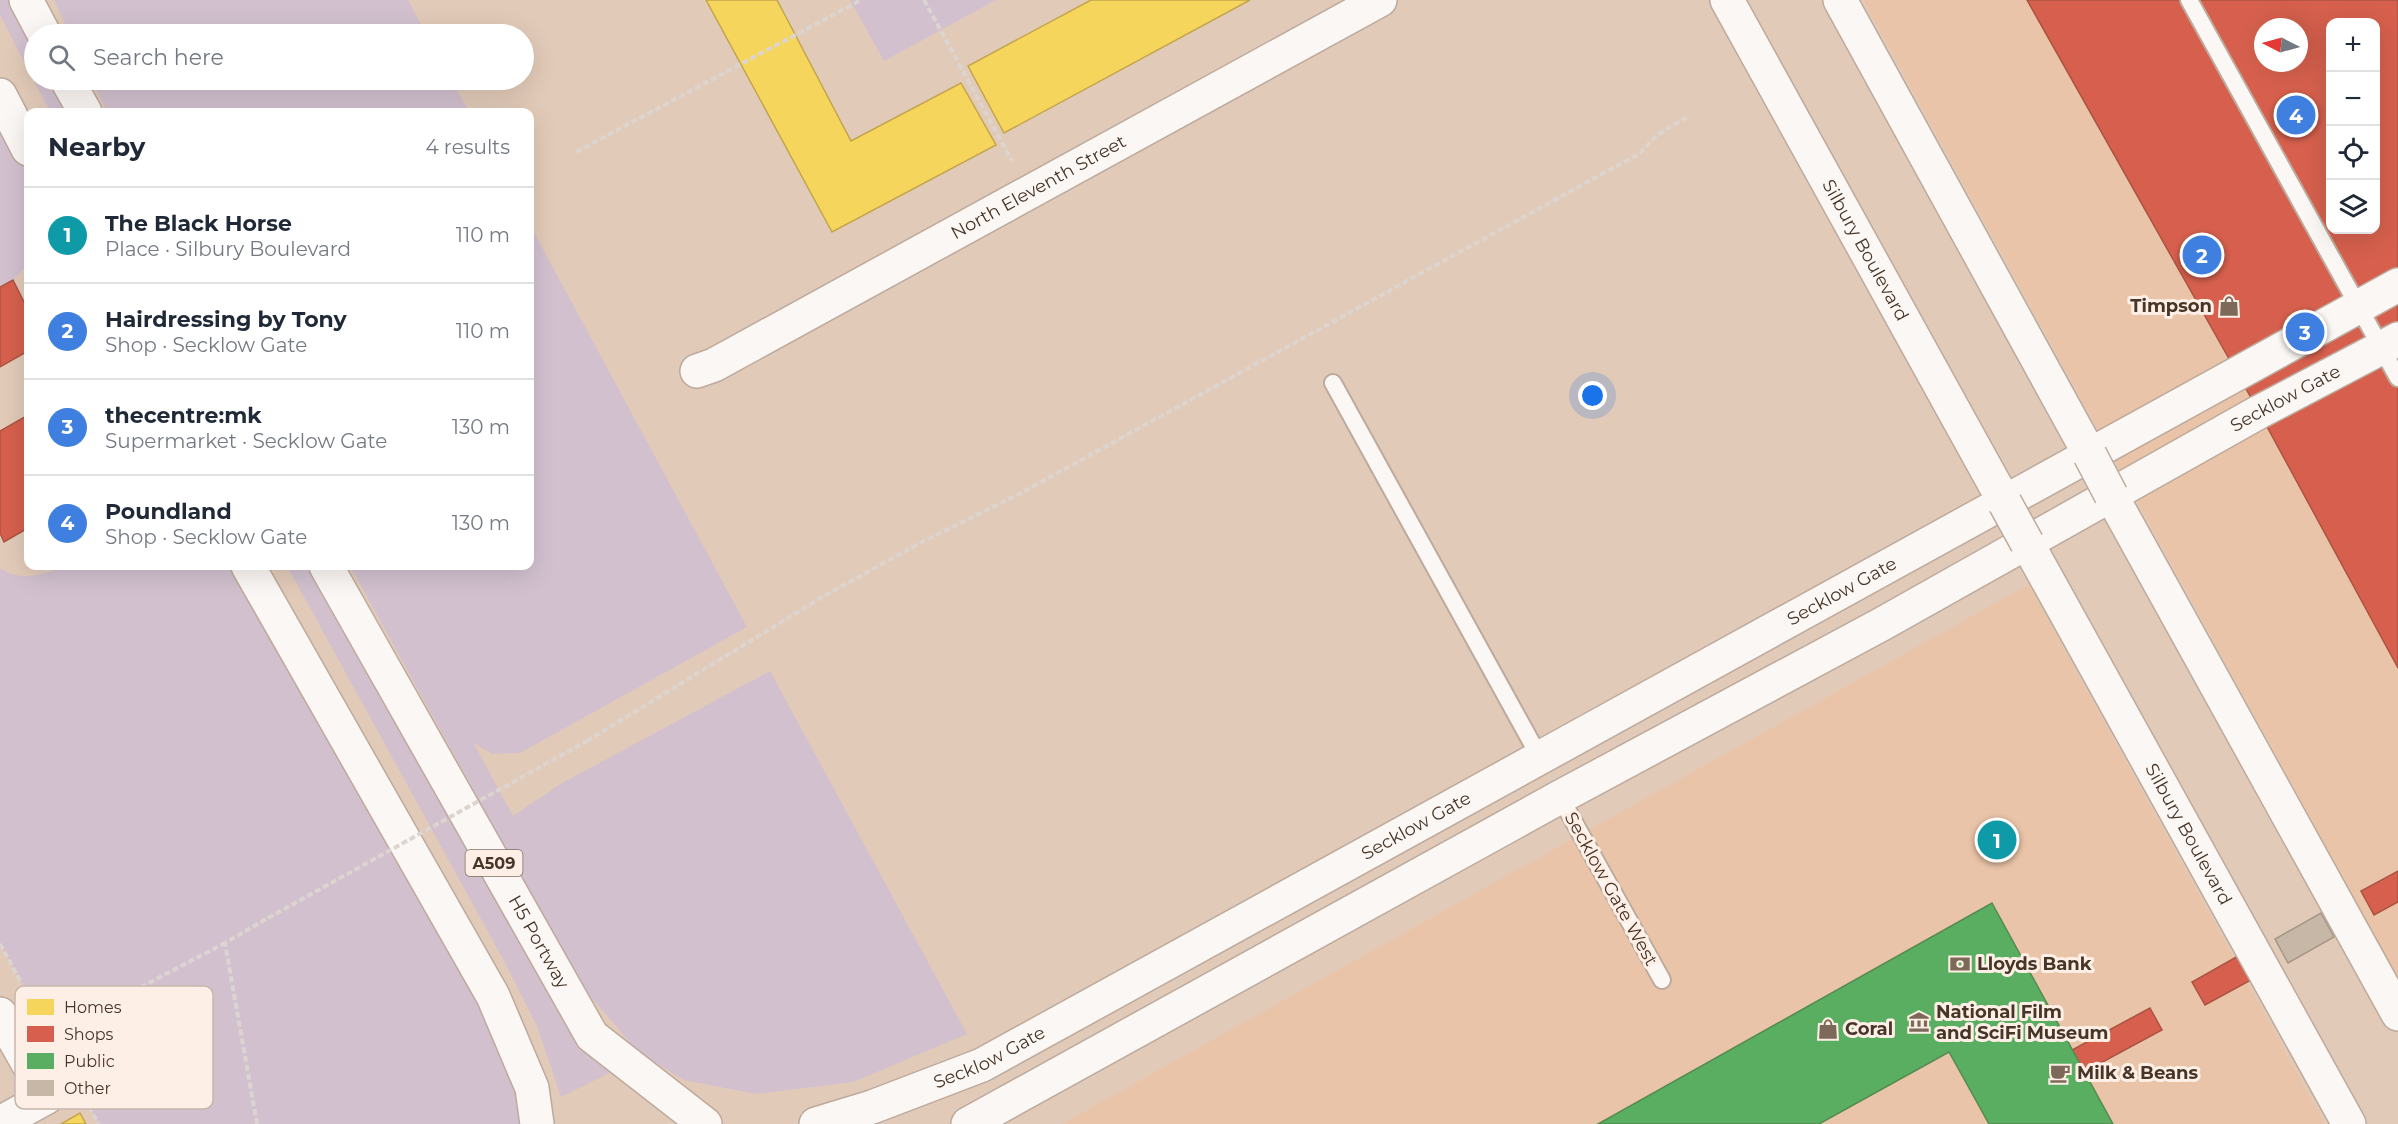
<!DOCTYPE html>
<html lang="en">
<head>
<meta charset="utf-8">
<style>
  :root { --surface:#fff; --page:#f2f2f3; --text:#1f2937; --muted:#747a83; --line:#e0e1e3; --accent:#2563eb }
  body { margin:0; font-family:Montserrat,sans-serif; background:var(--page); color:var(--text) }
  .controls { position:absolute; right:18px; top:18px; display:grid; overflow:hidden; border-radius:12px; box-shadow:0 6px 24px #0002 }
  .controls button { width:54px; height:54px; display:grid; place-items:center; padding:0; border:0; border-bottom:2px solid var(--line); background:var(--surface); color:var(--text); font:30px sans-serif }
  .compass { position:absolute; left:2254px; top:18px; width:54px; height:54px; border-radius:50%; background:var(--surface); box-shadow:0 6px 24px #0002; rotate:276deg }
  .you { position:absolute; left:1593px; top:396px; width:21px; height:21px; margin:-15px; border:4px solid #fff; border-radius:50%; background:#1a73e8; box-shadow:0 0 0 9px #1a73e833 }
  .badge { display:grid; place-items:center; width:39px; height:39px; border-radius:50%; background:var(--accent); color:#fff; font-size:20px; font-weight:700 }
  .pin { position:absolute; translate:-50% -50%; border:3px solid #fff; box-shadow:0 2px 6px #0006 }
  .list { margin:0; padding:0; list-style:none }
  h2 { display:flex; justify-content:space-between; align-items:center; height:78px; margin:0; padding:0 24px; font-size:26px }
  h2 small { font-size:20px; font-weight:400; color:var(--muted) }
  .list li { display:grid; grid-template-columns:39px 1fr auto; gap:18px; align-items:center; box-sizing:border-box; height:96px; padding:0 24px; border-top:2px solid var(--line) }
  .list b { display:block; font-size:22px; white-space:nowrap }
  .list p { margin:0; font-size:20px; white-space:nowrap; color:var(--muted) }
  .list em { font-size:20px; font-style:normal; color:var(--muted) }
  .icon { flex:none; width:33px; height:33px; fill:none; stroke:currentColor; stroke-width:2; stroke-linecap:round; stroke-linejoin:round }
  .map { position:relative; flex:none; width:2398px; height:1124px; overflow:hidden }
  .search { position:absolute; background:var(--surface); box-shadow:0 6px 24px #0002; left:24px; top:24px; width:510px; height:66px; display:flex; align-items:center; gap:15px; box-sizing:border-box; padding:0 21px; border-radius:33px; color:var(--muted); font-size:22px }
  .panel { position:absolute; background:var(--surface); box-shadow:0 6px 24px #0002; left:24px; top:108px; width:510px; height:462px; border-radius:12px }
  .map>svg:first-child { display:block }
  .built { fill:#eac4a8; fill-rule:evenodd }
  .green { fill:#d2c0cf }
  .homes { fill:#f6d55c; stroke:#c2a54c; stroke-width:1.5 }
  .shops { fill:#d6604d; stroke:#ab5342; stroke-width:1.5; fill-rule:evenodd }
  .public { fill:#5aae61; stroke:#548a50; stroke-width:1.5 }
  .building { fill:#c7b7a6; stroke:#a69686; stroke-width:1.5 }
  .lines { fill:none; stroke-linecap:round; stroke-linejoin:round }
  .lane-casing { stroke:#bdaa9c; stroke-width:20 }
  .street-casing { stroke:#bdaa9c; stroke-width:36 }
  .primary-casing { stroke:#bdaa9c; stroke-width:36 }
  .path { stroke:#dcd4cf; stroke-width:4; stroke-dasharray:6 3; stroke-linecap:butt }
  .lane { stroke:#fbf7f4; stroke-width:16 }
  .street { stroke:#fbf7f4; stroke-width:33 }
  .primary { stroke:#fbf7f4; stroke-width:33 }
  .street-bridge-casing { stroke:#bdaa9c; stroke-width:36; stroke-linecap:butt }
  .path-bridge { stroke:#dcd4cf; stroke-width:4; stroke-dasharray:6 3; stroke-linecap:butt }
  .street-bridge { stroke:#fbf7f4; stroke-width:33 }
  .labels { text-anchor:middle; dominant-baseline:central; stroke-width:6; stroke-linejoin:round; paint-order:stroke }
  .shield { fill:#fdefe5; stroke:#7e6d61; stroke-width:1.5 }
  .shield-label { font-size:16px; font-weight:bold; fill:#473528 }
  .street-label { font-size:18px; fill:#473528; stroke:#fdefe5 }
  .poi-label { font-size:18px; font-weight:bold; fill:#473528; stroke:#fdefe5; text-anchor:start }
  .key { fill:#fdefe5; stroke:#c6b7ac; stroke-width:1.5 }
  .key-label { font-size:16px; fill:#473528 }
</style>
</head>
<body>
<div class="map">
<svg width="2398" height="1124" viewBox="0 0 2398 1124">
  <rect width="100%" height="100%" fill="#e2cab8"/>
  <!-- built -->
  <g class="built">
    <path d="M1863,0H2398V978ZM2330,22H2376V230H2330ZM2263,27H2299V63H2263Z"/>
    <polygon points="2026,580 2325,1124 1062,1124 2028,585"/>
  </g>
  <!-- green -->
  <g class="green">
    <polygon points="0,0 17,0 35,34 34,80 57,80 74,112 50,112 0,15"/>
    <polygon points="54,0 408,0 426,34 70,34"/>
    <polygon points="850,0 996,0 884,61"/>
    <polygon points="92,80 451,80 469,112 107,112"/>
    <polygon points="0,95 28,149 28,265 13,280 0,287"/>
    <polygon points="530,225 747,627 520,753 492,754 473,742 513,816 562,783 770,671 967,1034 853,1082 756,1094 684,1080 637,1051 581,985 350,566 530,566"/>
    <path d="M64,566H247L493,996L537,1124H99L0,944V568C19,582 44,575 64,566Z"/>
    <polygon points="287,566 315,566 553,1002 569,1027 609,1073 561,1097 537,1026 503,959"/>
  </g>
  <!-- homes -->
  <g class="homes">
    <polygon points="706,0 777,0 851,141 961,83 996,145 832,232"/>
    <polygon points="1091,0 1250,0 1004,133 968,66"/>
    <polygon points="80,1113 86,1124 61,1124"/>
  </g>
  <!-- shops -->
  <g class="shops">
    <path d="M2027,0H2398V668L2259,412ZM2330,22H2376V230H2330ZM2263,27H2299V63H2263Z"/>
    <polygon points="13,280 28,310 28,351 0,367 0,287"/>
    <polygon points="28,415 28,528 4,542 0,533 0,431"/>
    <polygon points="2398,871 2398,902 2374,915 2361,891"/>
    <polygon points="2238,956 2251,980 2205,1005 2192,982"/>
    <polygon points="2150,1008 2162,1030 2084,1072 2072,1050"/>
  </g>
  <!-- public -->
  <polygon class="public" points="1992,903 2113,1124 1989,1124 1949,1052 1819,1124 1598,1124"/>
  <!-- building -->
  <polygon class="building" points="2321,913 2334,937 2288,963 2275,939"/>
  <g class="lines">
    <!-- lane casing -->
    <g class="lane-casing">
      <g id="lane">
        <polyline points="2189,0 2398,378"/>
        <polyline points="1333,383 1539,756"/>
        <polyline points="1560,797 1662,980"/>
      </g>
    </g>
    <!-- street casing -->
    <g class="street-casing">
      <g id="street">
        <path id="s1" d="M1727,0L2005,503"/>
        <polyline points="1840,0 2090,455"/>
        <path id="s2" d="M697,371L714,365L1380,0"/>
        <polyline points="2111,495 2398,1014"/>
        <path id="s3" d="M2027,543L2349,1124"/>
        <polyline points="0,1014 47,1097 0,1123"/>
        <path id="s4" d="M816,1124L872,1107L982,1065L2398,285"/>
        <path id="s5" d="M968,1124L1560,797L1882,624L2259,412L2398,339"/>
      </g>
    </g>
    <!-- primary casing -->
    <g class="primary-casing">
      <g id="primary">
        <polyline points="26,0 44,34"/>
        <polyline points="67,80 85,112"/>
        <polyline points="0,95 28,149"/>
        <polyline points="248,566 493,996 532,1088 537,1124"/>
        <path id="s6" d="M326,566L592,1036L705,1124"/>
      </g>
    </g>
    <!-- path -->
    <g class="path">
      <polyline points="924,0 1012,161"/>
      <polyline points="576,152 861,0"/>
      <polyline points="587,741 819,599 916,545 1021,493 1591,180 1639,154 1657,135 1687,117"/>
      <polyline points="0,944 22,984"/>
      <polyline points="53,1033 225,943"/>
      <polyline points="84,1099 99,1124"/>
      <polyline points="257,1124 225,943 268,918"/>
    </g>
    <!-- lane -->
    <use href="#lane" class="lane"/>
    <!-- street -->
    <use href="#street" class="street"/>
    <!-- primary -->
    <use href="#primary" class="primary"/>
    <!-- street-bridge casing -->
    <g class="street-bridge-casing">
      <g id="street-bridge">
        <polyline points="2090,455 2111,495"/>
        <polyline points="2005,503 2027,543"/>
      </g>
    </g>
    <!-- path-bridge -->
    <polyline class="path-bridge" points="268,918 587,741"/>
    <!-- street-bridge -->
    <use href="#street-bridge" class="street-bridge"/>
  </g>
  <!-- icons -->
  <defs>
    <g id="shop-bare" transform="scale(1.62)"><path d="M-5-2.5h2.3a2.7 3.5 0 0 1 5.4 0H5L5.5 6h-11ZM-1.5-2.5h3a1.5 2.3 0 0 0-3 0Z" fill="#7d695a" stroke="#fdefe5" stroke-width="2.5" paint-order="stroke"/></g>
    <g id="bank-bare" transform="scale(1.62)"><path d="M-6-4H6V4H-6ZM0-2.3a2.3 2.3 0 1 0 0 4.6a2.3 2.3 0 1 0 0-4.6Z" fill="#7d695a" stroke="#fdefe5" stroke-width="2.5" paint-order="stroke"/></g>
    <g id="museum-bare" transform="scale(1.62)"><path d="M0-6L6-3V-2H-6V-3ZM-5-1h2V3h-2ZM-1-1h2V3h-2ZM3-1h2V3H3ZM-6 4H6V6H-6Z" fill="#7d695a" stroke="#fdefe5" stroke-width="2.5" paint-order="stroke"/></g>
    <g id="cafe-bare" transform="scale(1.62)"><path d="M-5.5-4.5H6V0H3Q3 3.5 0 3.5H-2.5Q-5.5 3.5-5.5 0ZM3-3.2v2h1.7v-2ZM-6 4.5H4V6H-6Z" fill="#7d695a" stroke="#fdefe5" stroke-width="2.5" paint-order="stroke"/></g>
  </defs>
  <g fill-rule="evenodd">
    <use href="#shop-bare" x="2229" y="306"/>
    <use href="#bank-bare" x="1960" y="964"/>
    <use href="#museum-bare" x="1919" y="1022"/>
    <use href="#shop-bare" x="1828" y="1029"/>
    <use href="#cafe-bare" x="2060" y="1073"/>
  </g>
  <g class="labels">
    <!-- shield labels -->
    <rect class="shield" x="465.5" y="850" width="57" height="26" rx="4.5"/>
    <g class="shield-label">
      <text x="494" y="863">A509</text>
    </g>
    <!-- street labels -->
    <g class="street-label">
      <text stroke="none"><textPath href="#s2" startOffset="388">North Eleventh Street</textPath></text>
      <text stroke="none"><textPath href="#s1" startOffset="286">Silbury Boulevard</textPath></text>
      <text stroke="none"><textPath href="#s5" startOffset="1504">Secklow Gate</textPath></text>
      <text stroke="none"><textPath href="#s4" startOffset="1158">Secklow Gate</textPath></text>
      <text stroke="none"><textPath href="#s4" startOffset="672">Secklow Gate</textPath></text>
      <text stroke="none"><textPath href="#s3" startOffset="333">Silbury Boulevard</textPath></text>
      <text transform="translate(1611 889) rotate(61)">Secklow Gate West</text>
      <text stroke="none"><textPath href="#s6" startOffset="432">H5 Portway</textPath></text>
      <text stroke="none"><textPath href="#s4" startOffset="186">Secklow Gate</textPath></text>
    </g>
    <!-- poi labels -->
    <g class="poi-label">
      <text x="2212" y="306" text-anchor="end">Timpson</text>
      <text x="1977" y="964">Lloyds Bank</text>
      <text x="1936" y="1012">National Film<tspan x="1936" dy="21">and SciFi Museum</tspan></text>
      <text x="1845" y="1029">Coral</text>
      <text x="2077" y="1073">Milk &amp; Beans</text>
    </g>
  </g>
  <!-- legend -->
  <rect x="15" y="986" width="198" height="123" rx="9" class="key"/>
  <rect x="27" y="999" width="27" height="16" fill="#f6d55c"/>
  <rect x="27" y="1026" width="27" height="16" fill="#d6604d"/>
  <rect x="27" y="1053" width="27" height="16" fill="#5aae61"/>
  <rect x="27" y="1080" width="27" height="16" fill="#c7b7a6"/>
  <g class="key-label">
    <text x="64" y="1013">Homes</text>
    <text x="64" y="1040">Shops</text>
    <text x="64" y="1067">Public</text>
    <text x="64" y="1094">Other</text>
  </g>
</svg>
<div class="controls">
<button>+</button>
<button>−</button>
<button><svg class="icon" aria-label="locate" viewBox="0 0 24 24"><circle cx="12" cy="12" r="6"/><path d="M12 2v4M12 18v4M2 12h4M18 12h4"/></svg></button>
<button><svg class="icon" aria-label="layers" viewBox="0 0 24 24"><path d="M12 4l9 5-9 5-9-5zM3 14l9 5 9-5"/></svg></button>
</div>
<svg class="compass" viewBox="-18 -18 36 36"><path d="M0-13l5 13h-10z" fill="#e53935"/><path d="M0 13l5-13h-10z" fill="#747a83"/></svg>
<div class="you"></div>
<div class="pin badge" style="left:1997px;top:840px;background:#0f9aa8">1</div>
<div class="pin badge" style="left:2202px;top:255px;background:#3f7fe0">2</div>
<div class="pin badge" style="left:2305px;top:332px;background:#3f7fe0">3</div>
<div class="pin badge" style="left:2296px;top:115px;background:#3f7fe0">4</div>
<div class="search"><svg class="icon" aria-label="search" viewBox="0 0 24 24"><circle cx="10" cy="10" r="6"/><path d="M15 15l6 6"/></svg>Search here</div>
<section class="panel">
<h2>Nearby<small>4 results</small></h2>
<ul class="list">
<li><span class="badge" style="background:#0f9aa8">1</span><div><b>The Black Horse</b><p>Place · Silbury Boulevard</p></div><em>110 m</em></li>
<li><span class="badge" style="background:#3f7fe0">2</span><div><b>Hairdressing by Tony</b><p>Shop · Secklow Gate</p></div><em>110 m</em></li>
<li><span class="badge" style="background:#3f7fe0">3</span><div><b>thecentre:mk</b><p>Supermarket · Secklow Gate</p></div><em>130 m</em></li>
<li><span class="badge" style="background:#3f7fe0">4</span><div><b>Poundland</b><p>Shop · Secklow Gate</p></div><em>130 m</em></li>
</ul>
</section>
</div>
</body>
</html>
